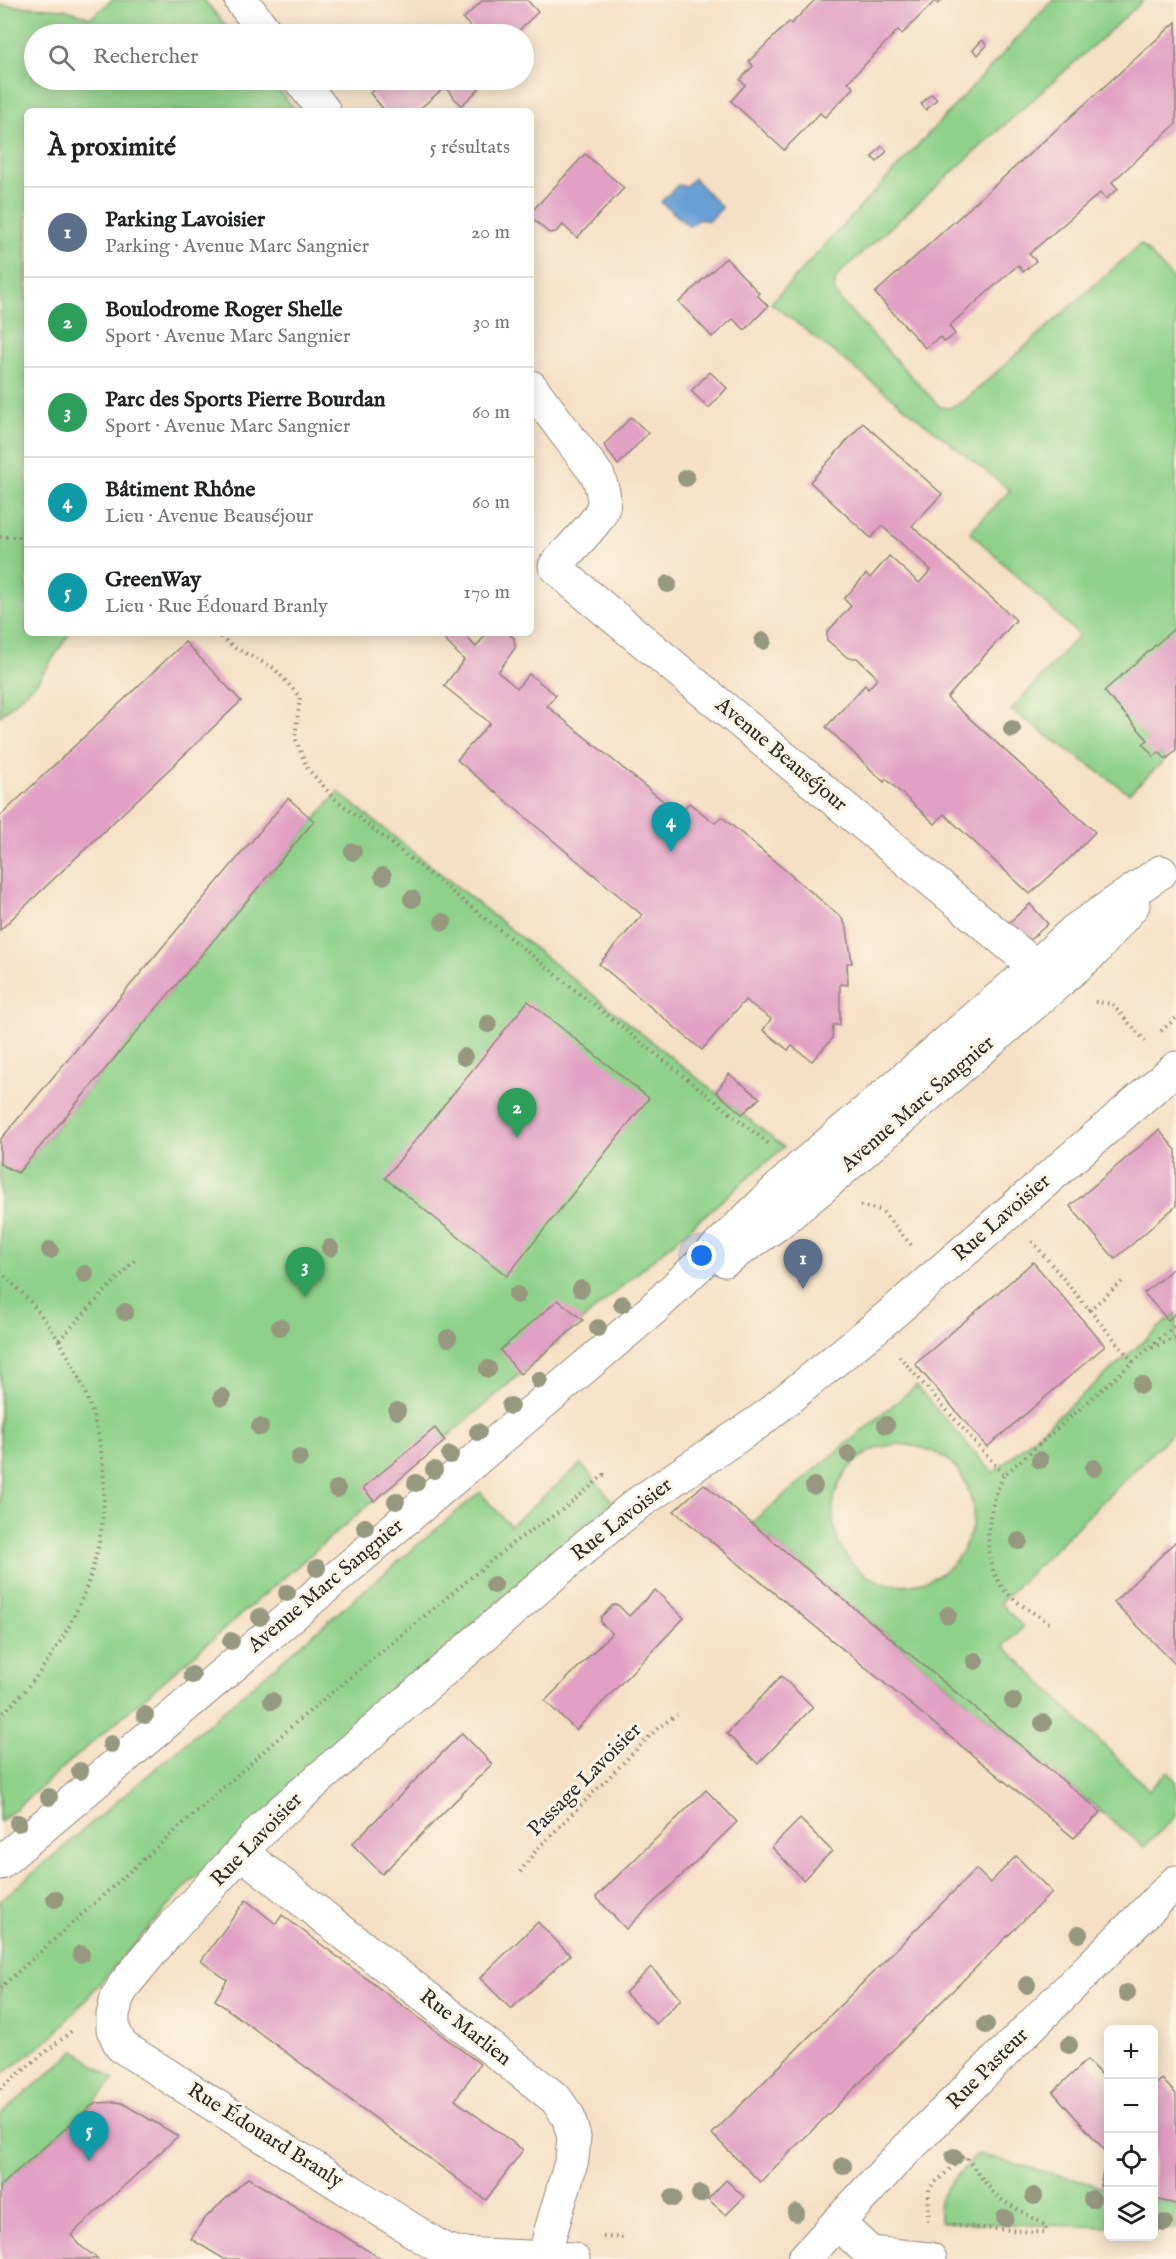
<!DOCTYPE html>
<html lang="fr">
<head>
<meta charset="utf-8">
<style>
  :root { --surface:#fff; --page:#f2f2f2; --text:#202124; --muted:#757577; --line:#e0e0e0; --accent:#db2777 }
  body { margin:0; font-family:"IM FELL English",serif; background:var(--page); color:var(--text) }
  .controls { position:absolute; right:18px; bottom:18px; display:grid; overflow:hidden; border-radius:9px; box-shadow:0 3px 15px #0003 }
  .controls button { width:54px; height:54px; display:grid; place-items:center; padding:0; border:0; border-bottom:2px solid var(--line); background:var(--surface); color:var(--text); font:30px sans-serif }
  .you { position:absolute; left:702px; top:1256px; width:21px; height:21px; margin:-15px; border:4px solid #fff; border-radius:50%; background:#1a73e8; box-shadow:0 0 0 9px #1a73e833 }
  .badge { display:grid; place-items:center; width:39px; height:39px; border-radius:50%; background:var(--accent); color:#fff; font-size:20px; font-weight:700 }
  .pin { position:absolute; translate:-50% -50px; filter:drop-shadow(0 2px 3px #0008) }
  .pin::after { content:''; position:absolute; top:32px; width:21px; height:18px; background:inherit; clip-path:polygon(0 0,100% 0,50% 100%) }
  .list { margin:0; padding:0; list-style:none }
  h2 { display:flex; justify-content:space-between; align-items:center; height:78px; margin:0; padding:0 24px; font-size:26px }
  h2 small { font-size:20px; font-weight:400; color:var(--muted) }
  .list li { display:grid; grid-template-columns:39px 1fr auto; gap:18px; align-items:center; box-sizing:border-box; height:90px; padding:0 24px; border-top:2px solid var(--line) }
  .list b { display:block; font-size:22px; white-space:nowrap }
  .list p { margin:0; font-size:20px; white-space:nowrap; color:var(--muted) }
  .list em { font-size:20px; font-style:normal; color:var(--muted) }
  .icon { flex:none; width:33px; height:33px; fill:none; stroke:currentColor; stroke-width:2; stroke-linecap:round; stroke-linejoin:round }
  .map { position:relative; flex:none; width:1176px; height:2259px; overflow:hidden }
  .search { position:absolute; background:var(--surface); box-shadow:0 3px 15px #0003; left:24px; top:24px; width:510px; height:66px; display:flex; align-items:center; gap:15px; box-sizing:border-box; padding:0 21px; border-radius:33px; color:var(--muted); font-size:22px }
  .panel { position:absolute; background:var(--surface); box-shadow:0 3px 15px #0003; left:24px; top:108px; width:510px; height:528px; border-radius:9px }
  .map>svg:first-child { display:block }
  .green { fill:#8ed18a; stroke:#5c7e5a; stroke-width:1.5; fill-rule:evenodd }
  .water { fill:#679fd5; stroke:#496580; stroke-width:1.5 }
  .building { fill:#e1a0c4 }
  .lines { fill:none; stroke-linecap:round; stroke-linejoin:round }
  .minor-casing { stroke:#908678; stroke-width:35 }
  .path { stroke:#908678; stroke-width:4; stroke-dasharray:1.5 4.5; stroke-linecap:butt }
  .minor { stroke:#fff; stroke-width:33 }
  .tree { fill:#969880 }
  .labels { text-anchor:middle; dominant-baseline:central; stroke-width:6; stroke-linejoin:round; paint-order:stroke }
  .street-label { font-size:21px; fill:#2b2b2b; stroke:#fcf5e5 }
</style>
</head>
<body>
<div class="map">
<svg width="1176" height="2259" viewBox="0 0 1176 2259">
  <rect width="100%" height="100%" fill="#fcf5e5"/>
  <filter id="ink" filterUnits="userSpaceOnUse"><feTurbulence type="fractalNoise" baseFrequency=".0167" numOctaves="2"/><feDisplacementMap in="SourceGraphic" scale="12" xChannelSelector="R" yChannelSelector="G"/><feConvolveMatrix kernelMatrix="1 2 1 2 8 2 1 2 1" color-interpolation-filters="sRGB"/></filter>
  <filter id="wash" filterUnits="userSpaceOnUse"><feTurbulence type="fractalNoise" baseFrequency=".008" numOctaves="4" result="noise"/><feDisplacementMap in="SourceGraphic" scale="24" xChannelSelector="R" yChannelSelector="G"/><feGaussianBlur stdDeviation="1.35" result="paint"/><feColorMatrix in="noise" values="0 0 0 0 0 0 0 0 0 0 0 0 0 0 0 0 0 1.4 0 .05"/><feComposite in="paint" operator="in"/></filter>
  <g filter="url(#wash)">
    <rect width="100%" height="100%" fill="#f5e0c5"/>
    <!-- green -->
    <g class="green">
      <polygon points="112,0 204,0 233,34 34,34 34,80 270,80 296,111 27,111 27,633 70,633 37,682 0,716 0,5 64,9 91,18"/>
      <polygon points="1053,0 1144,0 842,271 836,279 834,289 840,300 940,407 949,408 965,400 1141,244 1176,282 1176,627 1148,740 1154,756 1159,752 1166,759 1129,793 1011,710 1079,635 970,532 1010,490 771,303"/>
      <polygon points="338,792 784,1147 0,1822 0,1164 18,1173"/>
      <path d="M1176,1313V1429L1000,1603L1023,1627L1004,1646L1149,1790L1167,1772L1176,1781V1816L1144,1847L751,1523L916,1386L993,1473ZM898,1444C913,1446 925,1447 938,1454C965,1467 981,1508 969,1536C960,1560 943,1577 918,1583C834,1601 798,1482 876,1449C883,1446 891,1446 898,1444Z"/>
      <polygon points="581,1464 614,1503 580,1528 189,1883 52,2037 0,2076 0,1901 480,1492 510,1526"/>
      <polygon points="75,2051 114,2079 91,2106 0,2186 0,2115"/>
      <path d="M978,2154L1108,2188V2227L941,2222C929,2195 962,2172 978,2154Z"/>
      <polygon points="1154,2199 1176,2204 1176,2229 1154,2228"/>
    </g>
    <!-- water -->
    <polygon class="water" points="694,178 722,208 709,221 699,219 689,226 661,202 678,185 686,186"/>
    <g id="blocks">
      <!-- building -->
      <g class="building">
        <polygon points="483,0 527,0 538,12 515,34 478,34 463,19"/>
        <polygon points="815,0 942,0 938,4 935,1 902,34 898,30 848,82 854,88 825,117 820,113 784,150 731,101 745,85 740,80 753,66 749,61 789,22 791,24"/>
        <polygon points="1176,22 1176,124 1112,182 1118,189 1106,199 1100,193 1029,254 1036,261 1023,272 1018,265 949,326 955,334 945,342 940,337 925,348 875,293"/>
        <polygon points="982,40 987,45 978,55 973,50"/>
        <polygon points="385,80 471,80 479,89 461,106 445,87 417,111 385,111 370,93"/>
        <polygon points="931,94 937,99 926,110 921,104"/>
        <polygon points="882,146 887,151 877,162 872,157"/>
        <polygon points="585,154 624,188 577,238 563,225 556,232 549,233 532,218 532,211"/>
        <polygon points="726,258 759,293 757,295 768,306 745,330 733,319 712,337 679,302"/>
        <polygon points="710,372 727,388 709,408 691,391"/>
        <polygon points="631,417 648,433 618,465 604,445"/>
        <polygon points="863,423 942,494 912,526 1016,620 947,698 1095,832 1071,857 1030,894 944,814 935,824 886,779 884,782 826,727 865,685 868,689 878,678 857,658 848,658 827,640 827,632 851,606 844,599 866,574 870,578 889,556 919,583 931,570 882,526 871,538 810,482"/>
        <polygon points="1176,627 1176,751 1166,759 1159,752 1154,757 1143,744 1148,740 1104,691"/>
        <polygon points="438,633 463,633 476,647 487,633 508,633 514,638 515,648 498,672 517,688 529,674 556,695 547,706 679,814 689,803 715,823 722,817 841,917 847,928 852,963 847,963 848,985 840,984 840,1025 833,1025 832,1039 812,1061 792,1046 788,1050 763,1030 771,1019 745,1000 702,1050 599,964 642,915 457,760 490,723 444,686 464,660"/>
        <polygon points="185,642 241,701 0,930 0,816"/>
        <polygon points="288,798 314,821 18,1173 0,1164 0,1140"/>
        <polygon points="1030,904 1048,924 1025,944 1005,926"/>
        <polygon points="528,1001 649,1098 507,1276 385,1178"/>
        <polygon points="729,1074 760,1098 742,1114 716,1092"/>
        <polygon points="1159,1130 1176,1150 1176,1206 1115,1259 1070,1206"/>
        <polygon points="1033,1262 1105,1346 987,1447 915,1364"/>
        <polygon points="1176,1266 1176,1313 1168,1320 1144,1293"/>
        <polygon points="558,1300 583,1320 520,1374 500,1350"/>
        <polygon points="435,1428 445,1441 374,1501 363,1488"/>
        <polygon points="704,1484 751,1523 1101,1812 1074,1838 674,1511"/>
        <polygon points="1176,1541 1176,1665 1114,1602"/>
        <polygon points="655,1590 684,1618 576,1730 545,1701 612,1633 601,1623 601,1617 613,1605 618,1605 629,1616"/>
        <polygon points="781,1676 813,1707 758,1764 727,1734"/>
        <polygon points="462,1733 492,1764 382,1874 352,1844"/>
        <polygon points="706,1790 737,1822 626,1929 596,1897"/>
        <polygon points="800,1819 832,1851 803,1880 772,1847"/>
        <polygon points="1016,1856 1052,1892 760,2182 712,2134 976,1869 990,1883"/>
        <polygon points="246,1900 276,1924 282,1915 480,2064 455,2100 523,2150 486,2200 215,2000 227,1980 201,1961"/>
        <polygon points="538,1922 570,1955 511,2009 480,1978"/>
        <polygon points="651,1967 681,1999 656,2024 625,1993"/>
        <polygon points="1087,2060 1108,2082 1108,2188 1100,2186 1107,2153 1053,2092"/>
        <polygon points="1162,2079 1176,2094 1176,2204 1154,2199 1154,2086"/>
        <polygon points="116,2102 122,2103 178,2136 71,2235 82,2247 98,2259 2,2259 0,2257 0,2186 91,2106 98,2103"/>
        <polygon points="248,2178 382,2259 224,2259 191,2239 203,2220"/>
        <polygon points="726,2180 744,2197 726,2215 708,2199"/>
      </g>
    </g>
  </g>
  <g filter="url(#ink)">
    <use href="#blocks" fill-opacity="0" stroke="#908678" stroke-width="1.5"/>
    <g class="lines">
      <!-- minor casing -->
      <g class="minor-casing">
        <g id="minor">
          <polyline points="241,0 267,34"/>
          <polyline points="300,80 324,111"/>
          <path d="M531,387L598,476C602,487 607,501 601,512C596,524 565,554 555,566L573,583L1023,956L1034,968"/>
          <polyline points="725,1260 776,1225 819,1190 1032,1005 1094,951 1133,905"/>
          <polyline points="242,1853 556,2099 568,2116 574,2137 572,2159 550,2234 545,2258"/>
          <polyline points="0,1863 652,1310 801,1167 1034,968 1074,931 1161,872"/>
          <polyline points="838,2223 870,2253 930,2259"/>
          <polyline points="573,2259 459,2254 444,2250 121,2046 113,2029 113,2015 117,1998 124,1985 162,1939 267,1824 586,1546 637,1504 760,1421 875,1328 1176,1068"/>
          <polyline points="804,2259 896,2160 1176,1882"/>
        </g>
      </g>
      <!-- path -->
      <g class="path">
        <polyline points="0,537 27,537"/>
        <polyline points="216,633 235,648 274,668 300,697 295,737 307,768 334,798 769,1144"/>
        <polyline points="1095,1002 1112,1004 1148,1044"/>
        <polyline points="1161,1031 1176,1018"/>
        <polyline points="860,1206 881,1210 913,1247"/>
        <polyline points="1032,1241 1133,1362"/>
        <path d="M0,1272C56,1320 97,1394 103,1468C112,1560 66,1655 0,1716"/>
        <polyline points="1089,1310 1122,1282"/>
        <polyline points="59,1340 136,1259"/>
        <polyline points="1150,1347 1176,1325"/>
        <polyline points="899,1356 1004,1475"/>
        <path d="M1049,1623C1032,1611 1010,1601 999,1582C980,1551 989,1505 1004,1475L1147,1350L1176,1338"/>
        <polyline points="520,1872 537,1849 659,1727 677,1715"/>
        <polyline points="0,1988 294,1724 514,1542 565,1508 604,1475 607,1479"/>
        <polyline points="0,2089 74,2029"/>
        <polyline points="928,2221 929,2188 965,2156 992,2191 1003,2201 1043,2224 1046,2226 1045,2233 949,2225"/>
        <polyline points="603,2237 626,2238"/>
      </g>
      <!-- minor -->
      <use href="#minor" class="minor"/>
    </g>
    <!-- trees -->
    <g class="tree">
      <circle cx="686" cy="478" r="9"/>
      <circle cx="668" cy="584" r="9"/>
      <circle cx="763" cy="641" r="9"/>
      <circle cx="1012" cy="729" r="9"/>
      <circle cx="353" cy="852" r="9"/>
      <circle cx="383" cy="876" r="9"/>
      <circle cx="412" cy="899" r="9"/>
      <circle cx="443" cy="922" r="9"/>
      <circle cx="488" cy="1024" r="9"/>
      <circle cx="464" cy="1057" r="9"/>
      <circle cx="330" cy="1248" r="9"/>
      <circle cx="50" cy="1250" r="9"/>
      <circle cx="85" cy="1274" r="9"/>
      <circle cx="581" cy="1289" r="9"/>
      <circle cx="517" cy="1295" r="9"/>
      <circle cx="622" cy="1304" r="9"/>
      <circle cx="125" cy="1312" r="9"/>
      <circle cx="280" cy="1327" r="9"/>
      <circle cx="598" cy="1328" r="9"/>
      <circle cx="448" cy="1338" r="9"/>
      <circle cx="488" cy="1369" r="9"/>
      <circle cx="539" cy="1380" r="9"/>
      <circle cx="1141" cy="1385" r="9"/>
      <circle cx="222" cy="1397" r="9"/>
      <circle cx="510" cy="1406" r="9"/>
      <circle cx="397" cy="1411" r="9"/>
      <circle cx="886" cy="1425" r="9"/>
      <circle cx="260" cy="1427" r="9"/>
      <circle cx="478" cy="1432" r="9"/>
      <circle cx="849" cy="1454" r="9"/>
      <circle cx="450" cy="1455" r="9"/>
      <circle cx="299" cy="1458" r="9"/>
      <circle cx="1040" cy="1460" r="9"/>
      <circle cx="1094" cy="1468" r="9"/>
      <circle cx="434" cy="1470" r="9"/>
      <circle cx="416" cy="1483" r="9"/>
      <circle cx="814" cy="1486" r="9"/>
      <circle cx="337" cy="1489" r="9"/>
      <circle cx="396" cy="1501" r="9"/>
      <circle cx="365" cy="1527" r="9"/>
      <circle cx="1019" cy="1541" r="9"/>
      <circle cx="317" cy="1568" r="9"/>
      <circle cx="494" cy="1585" r="9"/>
      <circle cx="287" cy="1593" r="9"/>
      <circle cx="948" cy="1615" r="9"/>
      <circle cx="260" cy="1617" r="9"/>
      <circle cx="231" cy="1641" r="9"/>
      <circle cx="975" cy="1661" r="9"/>
      <circle cx="192" cy="1675" r="9"/>
      <circle cx="272" cy="1701" r="9"/>
      <circle cx="1013" cy="1701" r="9"/>
      <circle cx="145" cy="1715" r="9"/>
      <circle cx="1043" cy="1723" r="9"/>
      <circle cx="111" cy="1744" r="9"/>
      <circle cx="80" cy="1771" r="9"/>
      <circle cx="49" cy="1797" r="9"/>
      <circle cx="18" cy="1823" r="9"/>
      <circle cx="55" cy="1899" r="9"/>
      <circle cx="1079" cy="1934" r="9"/>
      <circle cx="81" cy="1954" r="9"/>
      <circle cx="1027" cy="1985" r="9"/>
      <circle cx="1127" cy="1993" r="9"/>
      <circle cx="986" cy="2025" r="9"/>
      <circle cx="1069" cy="2045" r="9"/>
      <circle cx="954" cy="2157" r="9"/>
      <circle cx="843" cy="2166" r="9"/>
      <circle cx="700" cy="2194" r="9"/>
      <circle cx="1034" cy="2196" r="9"/>
      <circle cx="673" cy="2198" r="9"/>
      <circle cx="1092" cy="2199" r="9"/>
      <circle cx="796" cy="2213" r="9"/>
      <circle cx="1005" cy="2218" r="9"/>
      <circle cx="1164" cy="2223" r="9"/>
    </g>
  </g>
  <g class="labels">
    <!-- street labels -->
    <g class="street-label">
      <text transform="translate(781 755) rotate(40)">Avenue Beauséjour</text>
      <text transform="translate(918 1104) rotate(-41)">Avenue Marc Sangnier</text>
      <text transform="translate(1002 1218) rotate(-41)">Rue Lavoisier</text>
      <text transform="translate(622 1520) rotate(-38)">Rue Lavoisier</text>
      <text transform="translate(326 1586) rotate(-40)">Avenue Marc Sangnier</text>
      <text transform="translate(585 1780) rotate(-45)">Passage Lavoisier</text>
      <text transform="translate(257 1840) rotate(-46)">Rue Lavoisier</text>
      <text transform="translate(465 2028) rotate(38)">Rue Marlien</text>
      <text transform="translate(988 2069) rotate(-45)">Rue Pasteur</text>
      <text transform="translate(265 2136) rotate(32)">Rue Édouard Branly</text>
    </g>
  </g>
</svg>
<div class="controls">
<button>+</button>
<button>−</button>
<button><svg class="icon" aria-label="locate" viewBox="0 0 24 24"><circle cx="12" cy="12" r="6"/><path d="M12 2v4M12 18v4M2 12h4M18 12h4"/></svg></button>
<button><svg class="icon" aria-label="layers" viewBox="0 0 24 24"><path d="M12 4l9 5-9 5-9-5zM3 14l9 5 9-5"/></svg></button>
</div>
<div class="you"></div>
<div class="pin badge" style="left:803px;top:1289px;background:#5c6f8a">1</div>
<div class="pin badge" style="left:517px;top:1138px;background:#2e9e5b">2</div>
<div class="pin badge" style="left:305px;top:1297px;background:#2e9e5b">3</div>
<div class="pin badge" style="left:671px;top:852px;background:#0f9aa8">4</div>
<div class="pin badge" style="left:89px;top:2161px;background:#0f9aa8">5</div>
<div class="search"><svg class="icon" aria-label="search" viewBox="0 0 24 24"><circle cx="10" cy="10" r="6"/><path d="M15 15l6 6"/></svg>Rechercher</div>
<section class="panel">
<h2>À proximité<small>5 résultats</small></h2>
<ul class="list">
<li><span class="badge" style="background:#5c6f8a">1</span><div><b>Parking Lavoisier</b><p>Parking · Avenue Marc Sangnier</p></div><em>20 m</em></li>
<li><span class="badge" style="background:#2e9e5b">2</span><div><b>Boulodrome Roger Shelle</b><p>Sport · Avenue Marc Sangnier</p></div><em>30 m</em></li>
<li><span class="badge" style="background:#2e9e5b">3</span><div><b>Parc des Sports Pierre Bourdan</b><p>Sport · Avenue Marc Sangnier</p></div><em>60 m</em></li>
<li><span class="badge" style="background:#0f9aa8">4</span><div><b>Bâtiment Rhône</b><p>Lieu · Avenue Beauséjour</p></div><em>60 m</em></li>
<li><span class="badge" style="background:#0f9aa8">5</span><div><b>GreenWay</b><p>Lieu · Rue Édouard Branly</p></div><em>170 m</em></li>
</ul>
</section>
</div>
</body>
</html>
